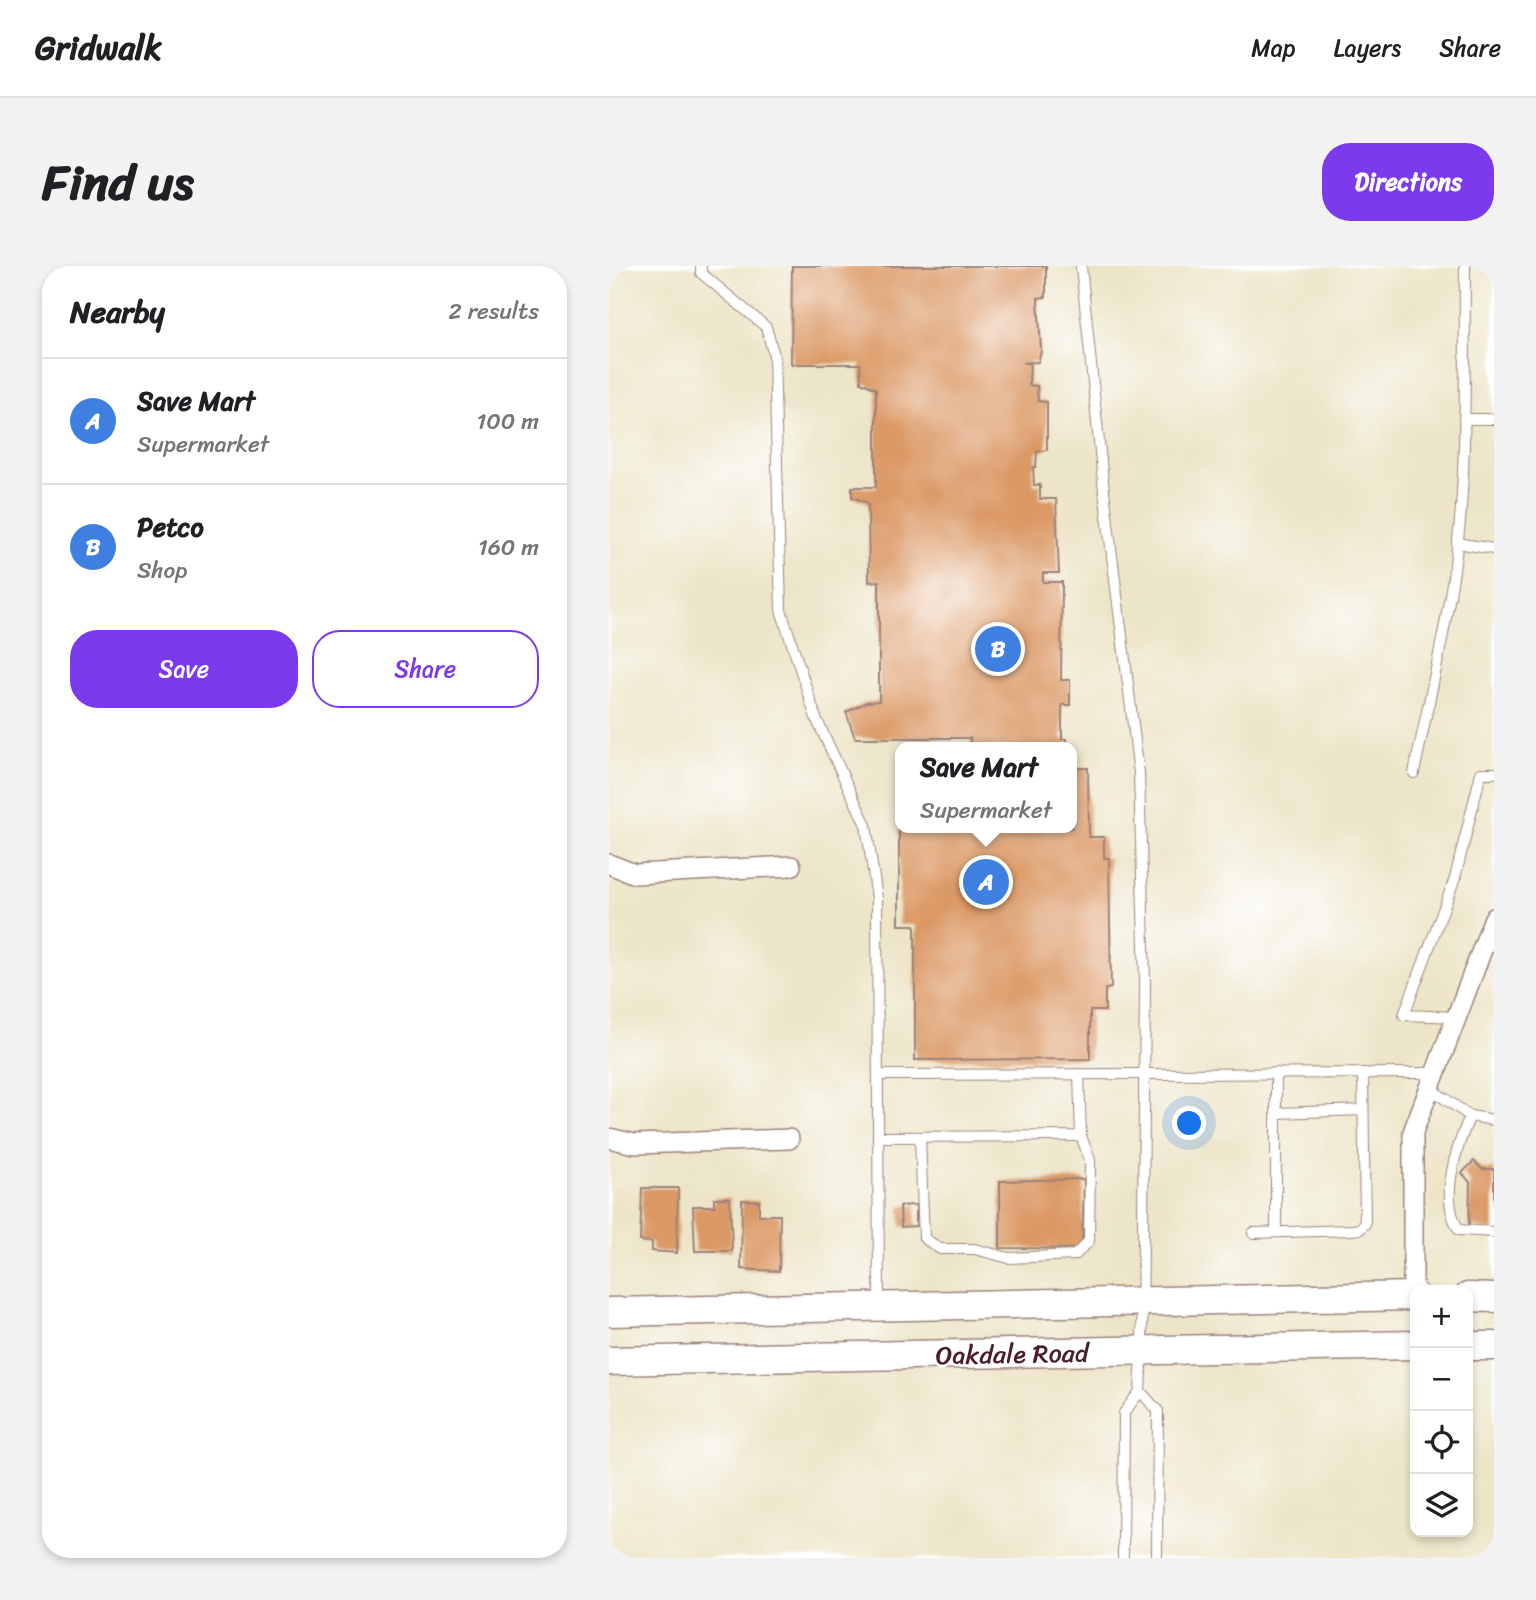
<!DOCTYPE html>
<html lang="en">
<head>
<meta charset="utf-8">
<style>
  :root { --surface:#fff; --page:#f2f2f2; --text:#202124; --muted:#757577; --line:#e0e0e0; --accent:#7c3aed }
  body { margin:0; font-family:Sriracha,sans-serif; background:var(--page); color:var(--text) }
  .controls { position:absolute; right:21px; bottom:21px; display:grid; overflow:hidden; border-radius:14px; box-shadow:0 4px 10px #0003 }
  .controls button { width:63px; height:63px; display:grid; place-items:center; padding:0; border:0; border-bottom:2px solid var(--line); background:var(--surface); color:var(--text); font:35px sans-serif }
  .you { position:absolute; left:581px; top:858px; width:24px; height:24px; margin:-18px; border:5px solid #fff; border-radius:50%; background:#1a73e8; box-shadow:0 0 0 10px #1a73e833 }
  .badge { display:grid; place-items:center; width:46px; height:46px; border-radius:50%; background:var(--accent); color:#fff; font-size:23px; font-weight:700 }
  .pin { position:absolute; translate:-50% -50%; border:4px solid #fff; box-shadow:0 2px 7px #0006 }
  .popup { position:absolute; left:286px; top:476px; width:182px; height:91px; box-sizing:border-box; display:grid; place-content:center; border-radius:14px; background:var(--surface); filter:drop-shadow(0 2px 5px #0005); font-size:23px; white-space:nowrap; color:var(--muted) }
  .popup b { font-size:26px; color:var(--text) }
  .popup::after { content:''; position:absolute; left:50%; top:100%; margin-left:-14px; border:14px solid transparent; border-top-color:var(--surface) }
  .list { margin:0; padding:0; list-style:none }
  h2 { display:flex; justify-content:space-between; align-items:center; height:91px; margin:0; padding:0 28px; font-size:30px }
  h2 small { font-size:23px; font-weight:400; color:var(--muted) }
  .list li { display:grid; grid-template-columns:46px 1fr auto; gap:21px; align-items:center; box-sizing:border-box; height:126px; padding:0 28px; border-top:2px solid var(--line) }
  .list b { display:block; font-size:26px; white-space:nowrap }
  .list p { margin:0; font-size:23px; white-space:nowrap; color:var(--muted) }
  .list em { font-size:23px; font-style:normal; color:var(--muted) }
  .actions { display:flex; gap:14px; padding:21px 28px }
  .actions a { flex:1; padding:16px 0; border:2px solid var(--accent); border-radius:28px; text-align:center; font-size:24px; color:var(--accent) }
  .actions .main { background:var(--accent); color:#fff }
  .icon { flex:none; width:38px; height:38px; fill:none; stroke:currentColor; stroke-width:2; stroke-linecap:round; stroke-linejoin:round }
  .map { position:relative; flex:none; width:885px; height:1292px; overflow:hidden; border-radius:28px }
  header { display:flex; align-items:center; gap:42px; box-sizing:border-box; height:98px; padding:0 35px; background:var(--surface); border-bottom:2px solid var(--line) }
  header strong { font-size:33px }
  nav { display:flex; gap:38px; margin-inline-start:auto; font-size:24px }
  .intro { display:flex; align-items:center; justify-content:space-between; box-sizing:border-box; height:168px; padding:0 42px }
  h1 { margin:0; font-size:49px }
  .button { padding:18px 32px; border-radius:28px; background:var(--accent); color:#fff; font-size:24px; font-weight:700 }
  main { display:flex; gap:42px; padding:0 42px }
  aside { flex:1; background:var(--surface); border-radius:28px; box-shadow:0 4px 10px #0003 }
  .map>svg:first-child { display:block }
  .building { fill:#db9965 }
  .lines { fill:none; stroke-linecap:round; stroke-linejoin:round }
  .lane-casing { stroke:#9c827a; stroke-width:12 }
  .street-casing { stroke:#9c827a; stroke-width:22 }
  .secondary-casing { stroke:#9c827a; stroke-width:31 }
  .lane { stroke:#fff; stroke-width:10 }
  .street { stroke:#fff; stroke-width:19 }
  .secondary { stroke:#fff; stroke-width:28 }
  .labels { text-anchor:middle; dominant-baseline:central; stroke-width:5; stroke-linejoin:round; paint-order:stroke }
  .street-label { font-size:26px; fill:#4a1f2b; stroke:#fff }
</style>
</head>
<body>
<header>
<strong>Gridwalk</strong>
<nav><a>Map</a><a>Layers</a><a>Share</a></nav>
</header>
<div class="intro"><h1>Find us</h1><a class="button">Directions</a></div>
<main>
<aside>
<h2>Nearby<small>2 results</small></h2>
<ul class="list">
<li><span class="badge" style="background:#3f7fe0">A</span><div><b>Save Mart</b><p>Supermarket</p></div><em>100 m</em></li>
<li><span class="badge" style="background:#3f7fe0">B</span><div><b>Petco</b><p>Shop</p></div><em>160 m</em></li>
</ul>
<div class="actions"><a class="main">Save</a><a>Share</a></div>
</aside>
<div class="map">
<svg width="885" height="1292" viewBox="0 0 885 1292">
  <rect width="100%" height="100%" fill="#fff"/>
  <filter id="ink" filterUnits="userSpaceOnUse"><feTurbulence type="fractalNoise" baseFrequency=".0143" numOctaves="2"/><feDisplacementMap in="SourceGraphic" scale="14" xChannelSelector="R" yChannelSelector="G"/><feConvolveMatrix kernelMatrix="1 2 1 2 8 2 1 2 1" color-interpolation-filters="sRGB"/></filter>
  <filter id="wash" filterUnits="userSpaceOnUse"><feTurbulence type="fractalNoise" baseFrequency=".00686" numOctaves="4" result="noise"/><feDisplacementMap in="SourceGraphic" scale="28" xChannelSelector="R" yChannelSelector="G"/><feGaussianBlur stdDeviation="1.57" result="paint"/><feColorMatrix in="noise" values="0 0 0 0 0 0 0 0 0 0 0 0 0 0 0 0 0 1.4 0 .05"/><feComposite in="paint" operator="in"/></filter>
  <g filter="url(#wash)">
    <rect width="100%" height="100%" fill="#ede5c8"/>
    <g id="blocks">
      <!-- building -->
      <g class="building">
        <polygon points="183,0 437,0 437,31 429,32 432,85 429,96 414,97 421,97 420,119 428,120 429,135 438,136 438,184 428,186 427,201 424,201 425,219 431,219 431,233 447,233 450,307 434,307 434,316 453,316 452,414 461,414 461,439 453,439 453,473 458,473 458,481 361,481 361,472 246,472 237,446 258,436 270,435 270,315 260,316 259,237 243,231 243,221 267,221 267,123 252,116 251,98 182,98"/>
        <polygon points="463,502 479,502 480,571 495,571 495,592 500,592 502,722 496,723 496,745 481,745 481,793 306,794 306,659 290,659 290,562 463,562"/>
        <polygon points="865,895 873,903 885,903 885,965 860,960 861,916 853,907"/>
        <polygon points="475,913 473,983 391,982 391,915"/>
        <polygon points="33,922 69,922 68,987 43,985 43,976 31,975"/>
        <polygon points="105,932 121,932 123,985 86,985 84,940 105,940"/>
        <polygon points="133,934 150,935 150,949 171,949 170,1005 132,1003"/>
        <polygon points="307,939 307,960 292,961 291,940"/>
      </g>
    </g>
  </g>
  <g filter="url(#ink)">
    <use href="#blocks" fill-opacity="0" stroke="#9c827a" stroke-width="2"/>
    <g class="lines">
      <!-- lane casing -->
      <g class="lane-casing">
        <g id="lane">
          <polyline points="92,0 92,7 157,61 165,89 172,344 207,452 257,559 268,632 270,1037"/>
          <polyline points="472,0 495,225 530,507 536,715 533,1086 531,1125 515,1147 514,1292"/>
          <polyline points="855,153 885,153"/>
          <polyline points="848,277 885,283"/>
          <path d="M805,507C822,424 843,340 851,255C858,171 855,85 856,0"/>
          <polyline points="848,751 795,749 846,612 872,507 885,507"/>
          <polyline points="667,807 667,966"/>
          <polyline points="269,809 826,807"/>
          <polyline points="820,822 861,850 885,854"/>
          <polyline points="667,847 754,844"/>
          <path d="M861,850C847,882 830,932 850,964L885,966"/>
          <polyline points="269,871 472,870 470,808"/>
          <polyline points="311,871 315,972 331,983 365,983 400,992 466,989 480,975 481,894 472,870"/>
          <polyline points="644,967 743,964 751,963 756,958 754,807"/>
          <polyline points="531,1125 549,1145 548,1292"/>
        </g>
      </g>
      <!-- street casing -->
      <g class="street-casing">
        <g id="street">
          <polyline points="0,598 26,608 182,600"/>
          <polyline points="0,872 26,878 180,873"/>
          <polyline points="804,1030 804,866 885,652"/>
        </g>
      </g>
      <!-- secondary casing -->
      <g class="secondary-casing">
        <g id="secondary">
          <polyline points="859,1031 885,1032"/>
          <polyline points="0,1046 806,1030"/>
          <polyline points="859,1080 885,1080"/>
          <polyline points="0,1095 806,1079"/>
        </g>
      </g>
      <!-- lane -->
      <use href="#lane" class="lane"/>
      <!-- street -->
      <use href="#street" class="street"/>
      <!-- secondary -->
      <use href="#secondary" class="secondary"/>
    </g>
  </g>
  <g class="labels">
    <!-- street labels -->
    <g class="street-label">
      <text transform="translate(403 1088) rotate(-1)">Oakdale Road</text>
    </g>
  </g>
</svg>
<div class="controls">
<button>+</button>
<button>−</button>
<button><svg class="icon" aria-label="locate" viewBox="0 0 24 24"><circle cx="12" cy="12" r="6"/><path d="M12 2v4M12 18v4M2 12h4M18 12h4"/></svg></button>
<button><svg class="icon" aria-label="layers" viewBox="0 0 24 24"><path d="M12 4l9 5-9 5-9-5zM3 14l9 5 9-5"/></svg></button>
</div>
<div class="you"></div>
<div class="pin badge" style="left:377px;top:616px;background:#3f7fe0">A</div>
<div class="popup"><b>Save Mart</b>Supermarket</div>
<div class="pin badge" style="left:389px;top:383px;background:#3f7fe0">B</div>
</div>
</main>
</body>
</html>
